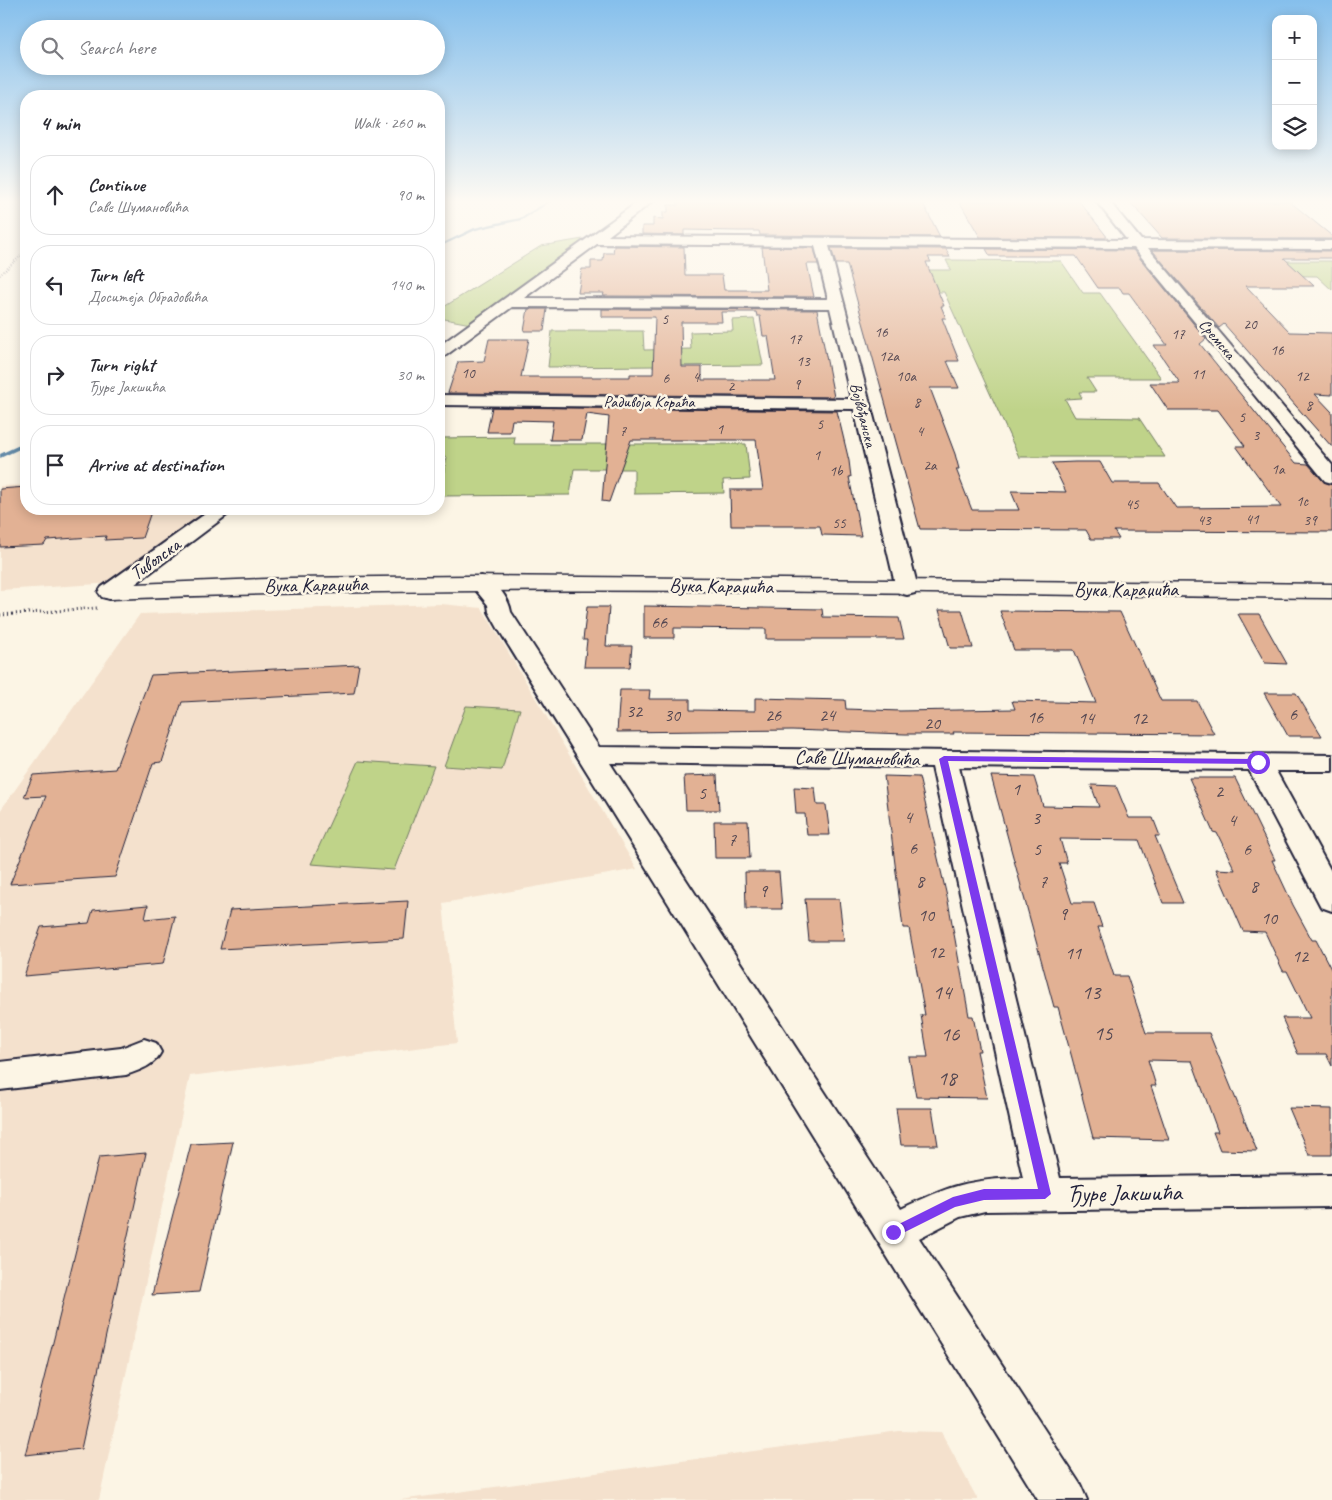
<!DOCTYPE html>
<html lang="en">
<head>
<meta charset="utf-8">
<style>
  :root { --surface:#fff; --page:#f2f2f3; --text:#2b2b33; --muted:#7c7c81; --line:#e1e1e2 }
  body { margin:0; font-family:Caveat,sans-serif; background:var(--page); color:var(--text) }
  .controls { position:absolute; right:15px; top:15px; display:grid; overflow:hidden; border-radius:10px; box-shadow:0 2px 12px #0003 }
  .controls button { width:45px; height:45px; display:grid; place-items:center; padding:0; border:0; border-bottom:1px solid var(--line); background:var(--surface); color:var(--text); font:25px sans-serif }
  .stop { position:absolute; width:15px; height:15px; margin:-11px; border:4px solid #7c3aed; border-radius:50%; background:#fff }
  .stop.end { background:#7c3aed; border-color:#fff; box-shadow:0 1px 5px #0008 }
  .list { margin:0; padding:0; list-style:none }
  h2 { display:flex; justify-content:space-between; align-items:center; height:65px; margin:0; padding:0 20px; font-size:21px }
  h2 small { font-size:16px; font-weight:400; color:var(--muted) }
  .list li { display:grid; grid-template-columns:32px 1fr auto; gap:15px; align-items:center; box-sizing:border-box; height:80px; margin:0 10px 10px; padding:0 10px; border:1px solid var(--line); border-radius:20px }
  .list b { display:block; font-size:19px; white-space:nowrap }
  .list p { margin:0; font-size:16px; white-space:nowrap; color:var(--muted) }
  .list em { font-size:16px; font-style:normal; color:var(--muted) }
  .icon { flex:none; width:28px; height:28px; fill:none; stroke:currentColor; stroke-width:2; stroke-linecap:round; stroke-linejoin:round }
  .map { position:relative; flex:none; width:1332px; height:1500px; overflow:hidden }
  .search { position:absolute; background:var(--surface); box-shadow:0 2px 12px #0003; left:20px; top:20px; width:425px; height:55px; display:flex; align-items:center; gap:12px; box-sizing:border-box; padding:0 18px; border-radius:28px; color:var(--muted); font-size:19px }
  .panel { position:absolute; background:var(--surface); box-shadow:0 2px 12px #0003; left:20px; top:90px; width:425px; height:425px; border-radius:20px }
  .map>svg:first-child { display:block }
  .built { fill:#f4e1cd }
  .green { fill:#bfd389; stroke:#707a62 }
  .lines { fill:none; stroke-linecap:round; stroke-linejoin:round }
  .stream { fill:#648aa8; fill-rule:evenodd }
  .building { fill:#e2b194; stroke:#22223b; fill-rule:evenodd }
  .minor-casing { stroke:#22223b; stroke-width:4 }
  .major-casing { stroke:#22223b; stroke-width:3 }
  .path-far1 { stroke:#22223b; stroke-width:2; stroke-dasharray:0.5 2; stroke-linecap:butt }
  .path { stroke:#22223b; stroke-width:3; stroke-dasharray:1 3; stroke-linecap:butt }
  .minor { fill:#fcf5e5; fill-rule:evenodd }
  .major { fill:#fcf5e5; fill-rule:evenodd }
  .route { fill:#7c3aed }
  .labels { text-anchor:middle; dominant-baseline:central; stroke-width:5; stroke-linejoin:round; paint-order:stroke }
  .far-number-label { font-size:15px; fill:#524651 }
  .far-street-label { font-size:16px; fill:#22223b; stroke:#fcf5e5 }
  .number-label { font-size:18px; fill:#524651 }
  .street-label { font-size:20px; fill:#22223b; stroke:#fcf5e5 }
  .near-number-label { font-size:21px; fill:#524651 }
  .near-street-label { font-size:24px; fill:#22223b; stroke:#fcf5e5 }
</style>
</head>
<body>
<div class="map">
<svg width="1332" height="1500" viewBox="0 0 1332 1500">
  <rect width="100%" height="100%" fill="#fcf5e5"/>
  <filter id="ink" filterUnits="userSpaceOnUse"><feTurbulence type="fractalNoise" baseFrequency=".02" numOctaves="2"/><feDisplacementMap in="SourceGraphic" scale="10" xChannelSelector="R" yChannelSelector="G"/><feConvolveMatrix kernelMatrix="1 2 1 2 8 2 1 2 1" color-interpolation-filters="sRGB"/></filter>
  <g filter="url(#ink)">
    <!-- built -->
    <g class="built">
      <polygon points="26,485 26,509 216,509 115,583 0,590 0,486"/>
      <polygon points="441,604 482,608 637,869 443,903 457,1043 190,1076 99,1500 0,1500 0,811 140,614"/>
      <polygon points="899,1431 941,1432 978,1500 400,1500"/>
    </g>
    <!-- green -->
    <g class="green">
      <polygon points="583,239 588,241 471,324 439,318 439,310 541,246"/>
      <polygon points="946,260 1061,261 1083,293 1100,293 1161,378 1087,378 1096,392 1079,392 1082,398 1065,399 1075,417 1139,418 1165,457 1019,457 944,292 932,292 922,270 951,270"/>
      <polygon points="1223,261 1332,261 1332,290 1317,276 1237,275"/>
      <polygon points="754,319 763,365 548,367 552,331 643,331 644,350 691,349 690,332 733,331 732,320"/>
      <polygon points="515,437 514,444 746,444 750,479 723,480 724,493 634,494 634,469 574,469 570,495 439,496 447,457 439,456 439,438"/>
      <polygon points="466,706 520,709 502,770 444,766"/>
      <polygon points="358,761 434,766 394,870 311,864"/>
    </g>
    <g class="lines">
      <!-- stream -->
      <g class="stream">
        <polygon points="548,201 552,201 522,220 476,230 439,247 439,245 474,228 520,218"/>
        <polygon points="26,442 26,446 0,458 0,454"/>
      </g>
    </g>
    <!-- building -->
    <g class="building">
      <polygon points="678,201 922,201 940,237 760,235 759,231 739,231 684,230 684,235 642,234 642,226 653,226 653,218 663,219 663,212 668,212 668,205 678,205"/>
      <polygon points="959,201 1079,201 1108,238 980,237"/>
      <polygon points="1129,201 1289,201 1332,236 1332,239 1162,238"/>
      <polygon points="614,246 684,247 685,275 722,275 724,290 767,290 762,247 814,248 818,264 807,264 814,297 603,296 604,293 578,293 582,269 591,269 591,261 603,261 604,253 613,253"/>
      <polygon points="831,248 946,249 950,257 928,257 931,262 926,262 944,306 941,306 946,318 942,318 959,361 947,361 959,388 930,388 955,454 959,469 956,469 972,510 1019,510 1011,491 1066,492 1052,463 1075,462 1100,462 1112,483 1159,483 1176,508 1281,507 1236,446 1245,446 1218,410 1168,410 1150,383 1180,383 1154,345 1167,345 1129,293 1123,293 1120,288 1098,288 1076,256 990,256 986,249 1133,250 1206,339 1200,344 1296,463 1308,464 1324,482 1332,485 1332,532 1114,531 1119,539 1091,539 1086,530 920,529 848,268 847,264 836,264"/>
      <polygon points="1152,250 1332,251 1332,258 1284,258 1314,286 1246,286 1290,332 1332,333 1332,395 1315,394 1332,412 1332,447 1224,324 1219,328"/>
      <polygon points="528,309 547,309 544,331 524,331"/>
      <path d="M602,309L817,310L834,397L448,393L458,362L484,361L489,339H529L521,377H630V374H653L655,317H602ZM721,312H756L757,316H760L763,336H768L775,380H702V367H682L681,322H722Z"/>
      <polygon points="492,407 837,411 849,461 851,477 849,477 861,536 822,535 820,526 731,526 730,490 763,490 756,440 631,440 609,502 602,501 609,417 587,414 582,440 550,440 553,421 512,420 510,432 487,432"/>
      <polygon points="26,487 26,509 152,509 142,538 105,540 106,536 47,540 44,545 0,547 0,489"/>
      <polygon points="644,606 822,609 823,617 899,618 904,639 766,639 766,629 674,628 674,638 644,638"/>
      <polygon points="587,607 609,607 606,646 632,646 630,667 584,667 587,640 583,640"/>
      <polygon points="939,610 962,610 973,648 950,648"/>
      <polygon points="1000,611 1120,612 1161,701 1197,701 1214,734 953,732 954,734 905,734 792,730 617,732 620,690 650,690 649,699 690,699 690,710 755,711 755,698 845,700 846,709 900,711 1015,709 1012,701 1096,703 1074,650 1014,650"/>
      <polygon points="1238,614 1259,614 1287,664 1265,663"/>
      <polygon points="359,665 354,693 182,702 162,762 153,763 115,877 10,884 46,796 24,797 33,775 115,769 151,675"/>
      <polygon points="1264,693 1296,693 1322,736 1288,736"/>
      <polygon points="717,775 719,810 686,810 684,776"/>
      <polygon points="884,776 919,777 948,901 969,1016 973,1016 980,1051 977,1051 987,1098 916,1097 909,1057 928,1057 921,1015 925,1015 909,928 903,928"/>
      <polygon points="991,776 1034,777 1043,806 1099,807 1091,785 1116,786 1129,818 1153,818 1160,836 1155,836 1183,903 1163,903 1139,840 1060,839 1067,863 1059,863 1072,903 1094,903 1102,927 1098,927 1114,976 1127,976 1146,1033 1209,1033 1257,1151 1220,1150 1213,1132 1218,1132 1192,1061 1148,1060 1156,1086 1151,1086 1169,1140 1093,1138 1072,1058 1058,1007 1054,1007"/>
      <polygon points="1189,778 1235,778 1275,860 1272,860 1293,905 1312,940 1316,940 1332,971 1332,1066 1326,1054 1298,1054 1282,1018 1310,1018 1287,971 1283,971 1265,932 1243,931 1216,869 1235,870 1217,833 1213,832"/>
      <polygon points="794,787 815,788 817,805 826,805 830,835 807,835 805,814 796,814"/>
      <polygon points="714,821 748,821 750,858 715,858"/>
      <polygon points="745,872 779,872 782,909 746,909"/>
      <polygon points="805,899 839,899 844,941 809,941"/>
      <polygon points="408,901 404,939 220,949 230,910"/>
      <polygon points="148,905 145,919 175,916 163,964 24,976 41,927 89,923 93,910"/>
      <polygon points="896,1108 932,1108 938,1145 901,1145"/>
      <polygon points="1289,1108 1332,1109 1332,1155 1309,1155"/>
      <polygon points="233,1142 199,1292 152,1295 191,1144"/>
      <polygon points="146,1153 81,1449 25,1455 99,1157"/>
    </g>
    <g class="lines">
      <!-- minor casing -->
      <g class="minor-casing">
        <g id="minor">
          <path d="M639,201H653L608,236L1127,240L1096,201H1109L1141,240L1332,241V249L1148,248L1332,465V483L1325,481L1134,248L829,246L918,588L915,593L907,595L899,593L896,588L854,409L439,405V395L851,399L830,308L512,307L445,356L439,358V346ZM597,244L815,246L828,299L524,298Z"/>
          <polygon points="212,509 235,509 118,597 110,599 102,597 99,592 102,587"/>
          <path d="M481,576C495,580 509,598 511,612L599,747L1332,755V771H1276L1332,873V911L1321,907L1249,770L959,767L1060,1178L1332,1175V1207L985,1211L960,1217L919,1238L1080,1484L1087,1500H1038L499,630L489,612L488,605L470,583L473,578ZM610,763L932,767L1023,1178C969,1179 949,1186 901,1209Z"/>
          <path d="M144,1039L156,1043L161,1052C154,1066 140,1070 126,1075L0,1090V1062L121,1048Z"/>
        </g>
      </g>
      <!-- major casing -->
      <g class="major-casing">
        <path id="major" d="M468,576L1332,584V598C925,594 517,583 110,599L102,597L98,592L102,587L110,585L290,578Z"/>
      </g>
      <!-- path-far1 -->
      <polyline class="path-far1" points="0,275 26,251"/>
      <!-- path -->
      <polyline class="path" points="0,615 97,608"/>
      <!-- minor -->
      <use href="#minor" class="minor"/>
      <!-- major -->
      <use href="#major" class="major"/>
    </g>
  </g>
  <!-- sky -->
  <linearGradient id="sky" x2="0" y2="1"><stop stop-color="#85bfec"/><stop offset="0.49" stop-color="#fefaf3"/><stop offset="1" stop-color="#fefaf3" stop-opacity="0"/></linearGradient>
  <rect width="1332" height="411" fill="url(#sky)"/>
  <!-- route -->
  <polygon class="route" points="944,756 1258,759 1262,762 1258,764 948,761 1051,1194 1045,1199 984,1200 955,1207 893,1238 887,1232 889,1229 953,1197 984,1189 1038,1189 939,759"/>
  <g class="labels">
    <!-- far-number labels -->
    <g class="far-number-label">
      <text x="665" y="319">5</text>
      <text x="1250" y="324">20</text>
      <text x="881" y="332">16</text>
      <text x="1178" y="334">17</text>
      <text x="795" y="339">17</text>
      <text x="1277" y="350">16</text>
      <text x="889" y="356">12a</text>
      <text x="803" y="361">13</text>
      <text x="468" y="373">10</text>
      <text x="1198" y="374">11</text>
      <text x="906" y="376">10a</text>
      <text x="1302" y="376">12</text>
      <text x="696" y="377">4</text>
      <text x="666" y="378">6</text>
      <text x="797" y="384">9</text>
      <text x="731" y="386">2</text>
      <text x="917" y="402">8</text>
      <text x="1309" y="405">8</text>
      <text x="1242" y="417">5</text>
      <text x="820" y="424">5</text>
      <text x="720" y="429">1</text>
      <text x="623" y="431">7</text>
      <text x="920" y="431">4</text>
      <text x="1256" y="435">3</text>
      <text x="817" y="455">1</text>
      <text x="930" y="465">2a</text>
      <text x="1278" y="469">1a</text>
      <text x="836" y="471">1b</text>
      <text x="1302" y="501">1c</text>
      <text x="1132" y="504">45</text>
      <text x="1252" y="519">41</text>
      <text x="1204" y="520">43</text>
      <text x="1310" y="520">39</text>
      <text x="839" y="523">55</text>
    </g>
    <!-- far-street labels -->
    <g class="far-street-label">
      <text transform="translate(1217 339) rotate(50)">Сремска</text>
      <text x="649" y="402">Радивоја Кораћа</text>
      <text transform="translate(863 415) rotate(76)">Војвођанска</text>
    </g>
    <!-- number labels -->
    <g class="number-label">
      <text x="659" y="622">66</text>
      <text x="634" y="711">32</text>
      <text x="1293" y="714">6</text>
      <text x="672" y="715">30</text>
      <text x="773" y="715">26</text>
      <text x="827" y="715">24</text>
      <text x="1035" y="717">16</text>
      <text x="1086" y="718">14</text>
      <text x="1139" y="718">12</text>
      <text x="932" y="723">20</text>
      <text x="1016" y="789">1</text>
      <text x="1219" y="791">2</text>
      <text x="702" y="793">5</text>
      <text x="908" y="817">4</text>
      <text x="1036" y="818">3</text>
      <text x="1232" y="820">4</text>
      <text x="732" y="840">7</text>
      <text x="913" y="848">6</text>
      <text x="1037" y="849">5</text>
      <text x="1247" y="849">6</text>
      <text x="920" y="881">8</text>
      <text x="1043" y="882">7</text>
      <text x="1254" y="886">8</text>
      <text x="763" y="891">9</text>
      <text x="1063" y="914">9</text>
      <text x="926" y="915">10</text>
      <text x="1269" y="918">10</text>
      <text x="936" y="952">12</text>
      <text x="1073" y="953">11</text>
      <text x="1300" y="956">12</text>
    </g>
    <!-- street labels -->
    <g class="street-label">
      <text transform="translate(155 559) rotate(-36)">Тиволска</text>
      <text transform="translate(316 585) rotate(-1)">Вука Караџића</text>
      <text transform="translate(721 586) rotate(1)">Вука Караџића</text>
      <text x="1126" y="589">Вука Караџића</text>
      <text transform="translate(857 758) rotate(1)">Саве Шумановића</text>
    </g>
    <!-- near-number labels -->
    <g class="near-number-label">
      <text x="942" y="992">14</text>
      <text x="1091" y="992">13</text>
      <text x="1103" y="1033">15</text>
      <text x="950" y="1034">16</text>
      <text x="947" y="1078">18</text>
    </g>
    <!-- near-street labels -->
    <g class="near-street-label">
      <text transform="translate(1124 1193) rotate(-1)">Ђуре Јакшића</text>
    </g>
  </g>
</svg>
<div class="controls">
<button>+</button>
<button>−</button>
<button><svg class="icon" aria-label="layers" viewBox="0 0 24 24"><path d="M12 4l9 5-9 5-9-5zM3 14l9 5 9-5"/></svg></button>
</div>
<div class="stop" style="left:1258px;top:762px"></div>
<div class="stop end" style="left:893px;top:1232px"></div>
<div class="search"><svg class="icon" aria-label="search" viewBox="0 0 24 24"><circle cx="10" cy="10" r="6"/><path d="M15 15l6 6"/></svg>Search here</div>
<section class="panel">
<h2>4 min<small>Walk · 260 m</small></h2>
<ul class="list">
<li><svg class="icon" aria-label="ahead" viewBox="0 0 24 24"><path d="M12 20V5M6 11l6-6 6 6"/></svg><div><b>Continue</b><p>Саве Шумановића</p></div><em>90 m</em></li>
<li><svg class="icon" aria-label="left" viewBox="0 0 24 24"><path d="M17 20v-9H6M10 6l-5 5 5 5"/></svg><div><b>Turn left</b><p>Доситеја Обрадовића</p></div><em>140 m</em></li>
<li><svg class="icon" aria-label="right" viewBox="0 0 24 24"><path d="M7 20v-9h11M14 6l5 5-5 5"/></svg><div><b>Turn right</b><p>Ђуре Јакшића</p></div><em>30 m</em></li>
<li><svg class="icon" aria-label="arrive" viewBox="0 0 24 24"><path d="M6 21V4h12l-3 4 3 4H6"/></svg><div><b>Arrive at destination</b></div></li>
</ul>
</section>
</div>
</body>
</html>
